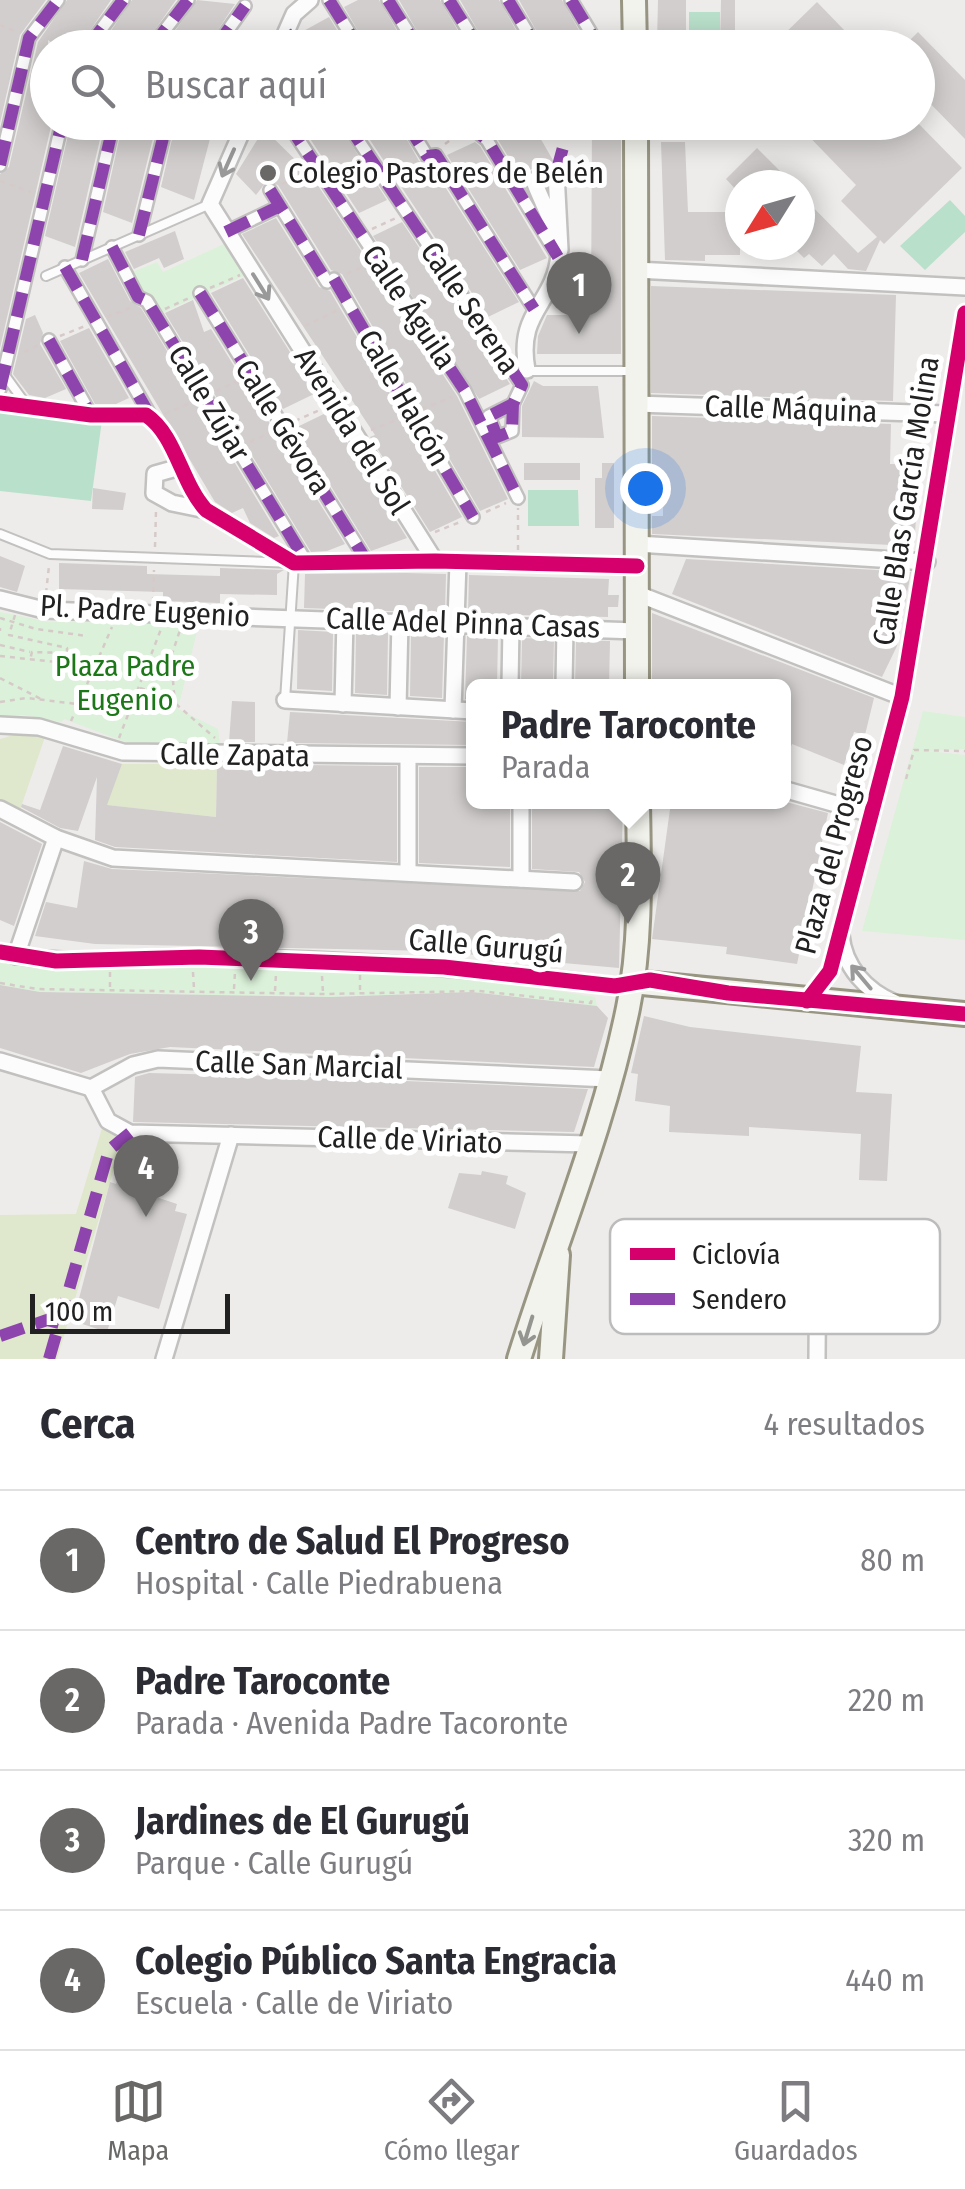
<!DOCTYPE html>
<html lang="es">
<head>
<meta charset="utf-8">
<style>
  :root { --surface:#fff; --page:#f7f7f7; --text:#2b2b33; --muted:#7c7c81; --line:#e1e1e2; --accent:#696867 }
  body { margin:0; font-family:"Fira Sans Condensed",sans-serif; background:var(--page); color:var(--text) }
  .compass { position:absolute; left:725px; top:170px; width:90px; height:90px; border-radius:50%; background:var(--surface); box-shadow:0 5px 25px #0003; rotate:233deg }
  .scale { position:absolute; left:30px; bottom:25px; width:200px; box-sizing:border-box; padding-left:10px; border:5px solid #212121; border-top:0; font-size:28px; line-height:35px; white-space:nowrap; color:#212121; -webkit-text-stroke:8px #fff; paint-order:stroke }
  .you { position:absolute; left:645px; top:488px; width:35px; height:35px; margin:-25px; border:8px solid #fff; border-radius:50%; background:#1a73e8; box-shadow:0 0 0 15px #1a73e833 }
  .badge { display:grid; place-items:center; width:65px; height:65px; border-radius:50%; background:var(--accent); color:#fff; font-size:32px; font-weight:700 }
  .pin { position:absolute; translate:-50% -82px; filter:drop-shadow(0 2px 5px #0008) }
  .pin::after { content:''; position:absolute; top:52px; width:35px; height:30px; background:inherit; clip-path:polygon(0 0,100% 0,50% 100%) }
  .popup { position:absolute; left:466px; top:679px; width:325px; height:130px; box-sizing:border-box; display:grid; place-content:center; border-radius:15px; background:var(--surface); filter:drop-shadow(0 2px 8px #0005); font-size:32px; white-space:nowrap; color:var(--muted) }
  .popup b { font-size:38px; color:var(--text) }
  .popup::after { content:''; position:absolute; left:50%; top:100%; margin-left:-20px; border:20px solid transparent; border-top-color:var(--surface) }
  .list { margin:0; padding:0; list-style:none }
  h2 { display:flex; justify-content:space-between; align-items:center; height:130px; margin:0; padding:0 40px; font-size:42px }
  h2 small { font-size:32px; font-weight:400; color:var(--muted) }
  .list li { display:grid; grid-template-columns:65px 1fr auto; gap:30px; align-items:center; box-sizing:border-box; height:140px; padding:0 40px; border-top:2px solid var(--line) }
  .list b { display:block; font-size:38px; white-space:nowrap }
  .list p { margin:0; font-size:32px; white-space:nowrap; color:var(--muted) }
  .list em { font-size:32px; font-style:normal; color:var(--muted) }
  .icon { flex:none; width:55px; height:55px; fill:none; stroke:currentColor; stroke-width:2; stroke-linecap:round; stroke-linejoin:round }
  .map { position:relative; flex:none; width:965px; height:1359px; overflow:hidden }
  .search { position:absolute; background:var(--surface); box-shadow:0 5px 25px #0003; left:30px; right:30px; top:30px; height:110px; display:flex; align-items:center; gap:25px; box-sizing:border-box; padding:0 35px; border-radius:55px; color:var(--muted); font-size:38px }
  .sheet { height:690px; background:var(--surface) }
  nav { display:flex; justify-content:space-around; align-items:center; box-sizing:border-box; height:140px; border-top:2px solid var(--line); background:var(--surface); font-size:28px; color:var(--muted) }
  nav a { display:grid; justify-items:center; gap:5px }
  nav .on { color:var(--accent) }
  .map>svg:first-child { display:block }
  .grass { fill:#dfe8cc }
  .park { fill:#dbf1d9 }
  .pitch { fill:#b9e0cb }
  .building { fill:#d1cecd }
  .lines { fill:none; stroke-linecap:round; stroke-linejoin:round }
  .service-casing { stroke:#c2c1c0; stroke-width:12 }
  .pedestrian-casing { stroke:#c2c1c0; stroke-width:16 }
  .minor-casing { stroke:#c2c1c0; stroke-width:20 }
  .secondary-casing { stroke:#989683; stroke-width:28 }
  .path { stroke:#d6cac9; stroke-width:2.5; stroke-dasharray:5 5; stroke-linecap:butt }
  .service { stroke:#fcfcfc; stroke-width:8 }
  .pedestrian { stroke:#fcfcfc; stroke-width:11 }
  .minor { stroke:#fcfcfc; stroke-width:15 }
  .secondary { stroke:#f3f3ed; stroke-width:22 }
  .quiet { stroke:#8e44ad; stroke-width:12; stroke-dasharray:25 12; stroke-linecap:butt }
  .cycleway-casing { stroke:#fff; stroke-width:21 }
  .cycleway { stroke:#d6006c; stroke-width:15 }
  .oneway { stroke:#999 }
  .oneway2 { stroke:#949491 }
  .poi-dot { fill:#696867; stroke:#fff; stroke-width:4 }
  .labels { text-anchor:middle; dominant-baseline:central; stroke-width:10; stroke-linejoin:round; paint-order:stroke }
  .poi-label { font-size:30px; fill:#212121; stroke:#fff; text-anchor:start }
  .street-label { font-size:30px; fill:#212121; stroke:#fff }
  .park-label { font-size:30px; fill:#1b7717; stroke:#fff }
  .key { fill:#fff; stroke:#bcbcbc; stroke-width:2.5 }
  .key-label { font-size:28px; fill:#212121 }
</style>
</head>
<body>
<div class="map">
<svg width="965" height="1359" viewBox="0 0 965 1359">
  <rect width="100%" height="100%" fill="#eeecea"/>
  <!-- grass -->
  <g class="grass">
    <polygon points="17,734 45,737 20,810 0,800 0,739"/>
    <polygon points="122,764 217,764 216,817 106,805"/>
    <polygon points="103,1125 122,1142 57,1359 0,1359 0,1215 76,1214"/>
  </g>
  <!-- park -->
  <g class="park">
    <polygon points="226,243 248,274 153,317 130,273 157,262 163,272"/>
    <polygon points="0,612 49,622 199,623 178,709 218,729 220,745 128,743 64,719 61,722 23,715 0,717"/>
    <polygon points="923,711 965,717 965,749 927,751 965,755 965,940 862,931"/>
    <path d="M0,962C64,974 126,965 191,965C326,965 462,974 595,997L597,1006L472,992L331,997L40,992L0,985Z"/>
  </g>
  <!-- pitch -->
  <g class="pitch">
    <rect x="689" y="12" width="31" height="35"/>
    <polygon points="950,200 965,216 965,232 925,270 900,246"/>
    <polygon points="0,410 102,420 91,501 0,491"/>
    <polygon points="528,490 578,490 579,526 528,526"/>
  </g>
  <!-- building -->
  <g class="building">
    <polygon points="0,0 46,0 20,35 0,123"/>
    <polygon points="67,0 111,0 78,48 60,48 48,40 48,122 52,122 0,348 0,174 9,167 38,42"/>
    <polygon points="132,0 176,0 142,48 99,48"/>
    <polygon points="197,0 235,4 206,48 163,48"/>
    <polygon points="358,0 379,0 407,48 368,48 344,7"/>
    <polygon points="399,0 440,0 468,48 427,48"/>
    <polygon points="460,0 499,0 526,48 488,48"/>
    <polygon points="519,0 562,0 589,48 546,48"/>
    <polygon points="658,0 686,0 686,43 657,42"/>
    <polygon points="721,0 735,0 735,48 720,48"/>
    <polygon points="817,2 846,32 831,48 770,48"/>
    <polygon points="329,17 348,48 304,48 298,34"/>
    <polygon points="918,32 965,80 965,139 918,91 918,48 902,48"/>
    <polygon points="71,122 104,122 75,247 45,236"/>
    <polygon points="123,122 157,122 132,223 103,212"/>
    <polygon points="176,122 212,131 194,200 161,187"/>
    <polygon points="299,122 337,122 387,200 359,213"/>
    <polygon points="358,122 397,122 419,161 431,165 519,302 488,317"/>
    <polygon points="480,122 531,122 554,162 539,163 521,178 495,135"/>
    <polygon points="592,122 621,124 621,354 537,354 538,336 547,315 591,315"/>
    <polygon points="795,122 917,122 962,168 884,244 880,240 866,271 848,269 834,254 822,266 809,254 804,258 791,245 800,245 800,194 858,253 877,237 841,201 856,185"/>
    <polygon points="264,129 311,175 457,396 508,499 480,511 342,274 331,270 278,185 266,182 256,195 236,174"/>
    <polygon points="475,142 480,146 547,258 520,270 447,155"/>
    <polygon points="661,142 685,142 688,212 740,212 740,255 705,255 705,261 665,260"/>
    <polygon points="757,148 794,185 740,185 740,194 726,179"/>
    <polygon points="276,218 319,287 330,291 462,517 430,532 370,437 375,435 242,234"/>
    <polygon points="402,222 510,384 479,399 373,236"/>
    <polygon points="175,231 184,259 164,268 159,258 134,269 125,252"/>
    <polygon points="108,259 130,301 141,308 279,536 274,538 250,523 243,508 232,513 215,502 79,273"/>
    <polygon points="243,278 316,393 283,409 211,293"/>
    <polygon points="651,286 896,295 893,401 651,393"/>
    <polygon points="193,300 204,332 211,329 345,544 327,551 311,552 165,313"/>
    <polygon points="35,315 43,333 40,344 66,389 45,398 29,395 13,374 26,319"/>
    <polygon points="89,328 129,398 116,404 95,404 60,341"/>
    <polygon points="534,381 543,386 598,386 604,438 522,437 522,406"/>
    <polygon points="328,412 407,538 371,551 295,428"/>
    <polygon points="652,416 891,424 890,464 920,465 914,546 652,534 652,516 663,516 663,477 652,475"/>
    <rect x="524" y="463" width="56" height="17"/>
    <polygon points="602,463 614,463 614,528 595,528 595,478 602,478"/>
    <polygon points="93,488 126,493 123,510 92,509"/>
    <polygon points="0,556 25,566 17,592 0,587"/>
    <polygon points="686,559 911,572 897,646 882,677 672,594"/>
    <polygon points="59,563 147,566 147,574 220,576 220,568 284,570 277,574 277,595 220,594 220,603 163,601 163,592 59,589"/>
    <polygon points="406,573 446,574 445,613 304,608 305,574"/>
    <polygon points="469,575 609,579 608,595 619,595 618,607 608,607 608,617 468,614"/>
    <polygon points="652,613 874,698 865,735 854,732 844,765 792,744 783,766 783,686 652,686"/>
    <polygon points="298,630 333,632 332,691 297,689"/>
    <polygon points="356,632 388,633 387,695 355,693"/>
    <polygon points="411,634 444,635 442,698 410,696"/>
    <polygon points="467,636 498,637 497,686 473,686 473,700 465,699"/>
    <polygon points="522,638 554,639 553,686 521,686"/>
    <polygon points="576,640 610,641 609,686 575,686"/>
    <polygon points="232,701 255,702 255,742 229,742"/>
    <polygon points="290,712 473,722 473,745 287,743"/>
    <polygon points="63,746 122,764 107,805 216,817 217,764 397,766 397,862 115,847 95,840 97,777 78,831 60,828 21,807 22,804 40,810"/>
    <polygon points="419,767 473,767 473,802 510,802 510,867 419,863"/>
    <polygon points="532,802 623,802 619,968 432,951 95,944 35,936 46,902 77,908 84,861 112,869 580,891 585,882 579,872 532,869"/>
    <polygon points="671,802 786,802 828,813 797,964 726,954 727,947 652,939"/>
    <polygon points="0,822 42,844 14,926 0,920"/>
    <polygon points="0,985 40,992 331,997 472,992 597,1006 608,1018 594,1067 170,1047 130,1054 81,1073 0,1048"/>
    <polygon points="644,1016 690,1027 861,1046 856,1092 892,1094 887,1181 859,1180 861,1134 749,1127 749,1136 669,1132 670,1106 635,1101 638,1074 631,1073"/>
    <polygon points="149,1073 312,1077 588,1089 574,1132 133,1122 135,1077"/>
    <polygon points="136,1147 168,1157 156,1197 177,1204 175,1211 187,1214 159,1309 118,1296 107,1332 73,1321 110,1182 116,1184 123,1160 131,1163"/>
    <polygon points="482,1171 508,1176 506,1184 526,1193 515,1229 448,1208 459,1173 481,1175"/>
  </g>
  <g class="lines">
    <!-- service casing -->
    <g class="service-casing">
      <g id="service">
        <polyline points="46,276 210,204"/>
        <polyline points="527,371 632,371"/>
        <polyline points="4,374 25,403"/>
        <polyline points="0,534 50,554 294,563 285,700"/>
      </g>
    </g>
    <!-- pedestrian casing -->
    <g class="pedestrian-casing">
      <g id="pedestrian">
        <polyline points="329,0 359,48"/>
        <polyline points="388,0 418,48"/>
        <polyline points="449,0 479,48"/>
        <polyline points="508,0 537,48"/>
        <polyline points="571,0 600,48"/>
        <polyline points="87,48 123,0"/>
        <polyline points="151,48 188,0"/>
        <polyline points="215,48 245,6"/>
        <polyline points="287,122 465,391 518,498"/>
        <polyline points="346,122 522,385 513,404 512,431 497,437 489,416 513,404"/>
        <polyline points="406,122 427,156 436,155 534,309"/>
        <polyline points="465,122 487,140 556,253"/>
        <polyline points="0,165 29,38 58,0"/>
        <polyline points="270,190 327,282"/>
        <polyline points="226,232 280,206"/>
        <polyline points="139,235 167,122"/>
        <polyline points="112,247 138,297 147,301 307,563"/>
        <polyline points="82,260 114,122"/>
        <polyline points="65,267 153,420"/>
        <polyline points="334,279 473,517"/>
        <polyline points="200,293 366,560"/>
        <polyline points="49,340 91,415"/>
        <polyline points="0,389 62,122"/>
      </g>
    </g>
    <!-- minor casing -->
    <g class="minor-casing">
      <g id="minor">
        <polyline points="279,48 294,14 310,0"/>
        <polyline points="246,122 210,204 435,561"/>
        <polyline points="636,270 965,287"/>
        <path d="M527,370C516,311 554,305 559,255C560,233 541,201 534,181L545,173H556L560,250"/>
        <path d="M0,403L91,415H146C176,435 181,483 206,510L294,563L435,561L637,566"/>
        <polyline points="636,404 946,414"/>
        <polyline points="180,467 155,474 154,493 172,503 206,510"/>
        <polyline points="637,544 927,562"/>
        <polyline points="638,594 902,697"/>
        <polyline points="0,599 44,610 636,631"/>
        <polyline points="510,686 511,625"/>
        <polyline points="564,686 565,626"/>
        <polyline points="285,700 473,711"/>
        <polyline points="343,704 345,619"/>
        <polyline points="398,707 400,621"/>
        <polyline points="453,710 458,562"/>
        <polyline points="0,725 39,727 123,752 473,756"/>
        <polyline points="783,789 871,814"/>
        <polyline points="0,809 56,838 113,858 574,882"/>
        <polyline points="408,872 408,756"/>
        <polyline points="521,879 521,802"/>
        <path d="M841,935C844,967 866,991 895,1003"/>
        <path d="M0,952C65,968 132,956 197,957C337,958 477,968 615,986L632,982"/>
        <polyline points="16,956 56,838"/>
        <polyline points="807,1001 830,971 902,697 965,313"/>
        <polyline points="0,1061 91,1088 133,1065 158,1059 609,1079"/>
        <polyline points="91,1088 108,1121 130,1133 589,1144"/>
        <polyline points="164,1359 231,1135"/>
        <polyline points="817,1359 818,1229"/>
      </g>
    </g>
    <!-- secondary casing -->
    <g class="secondary-casing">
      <g id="secondary">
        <polyline points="634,0 635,48"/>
        <polyline points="636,122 637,686"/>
        <polyline points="632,982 965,1014"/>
        <path d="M519,1359C555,1243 604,1127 628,1008C642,941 639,869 638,802"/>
        <polyline points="551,1359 558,1255"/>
      </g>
    </g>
    <!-- path -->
    <g class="path">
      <polyline points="0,25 17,32"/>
      <polyline points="237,37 254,48"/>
      <polyline points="207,122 224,130"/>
      <polyline points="445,144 459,134"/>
      <polyline points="397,171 416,161"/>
      <polyline points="0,181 31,192"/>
      <polyline points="282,184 307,173"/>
      <polyline points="372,229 396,218"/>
      <polyline points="347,274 367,265"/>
      <polyline points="210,288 240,275"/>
      <polyline points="165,309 189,298"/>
      <polyline points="107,317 132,307"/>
      <polyline points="305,326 338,310"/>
      <polyline points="60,336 85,326"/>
      <polyline points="24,352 39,345"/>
      <polyline points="216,391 240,380"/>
      <polyline points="422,409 452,397"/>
      <polyline points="165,414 195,401"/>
      <polyline points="295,421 324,408"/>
      <polyline points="371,430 401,418"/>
      <polyline points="250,442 270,433"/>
      <polyline points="486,512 506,503"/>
      <polyline points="435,532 460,522"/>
      <polyline points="155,547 156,510"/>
      <polyline points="518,550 518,508"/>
      <polyline points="46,593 49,566"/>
      <polyline points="153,602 154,570"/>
      <polyline points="15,615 9,635 67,648 67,653 32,652 30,660"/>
      <polyline points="0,618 36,629 87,636"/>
      <polyline points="0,628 0,631"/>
      <polyline points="0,645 30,652"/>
      <polyline points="0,656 93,666"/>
      <polyline points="0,678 41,699"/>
      <polyline points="140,688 168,697 215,738"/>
      <polyline points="0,702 27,698 77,704"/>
      <polyline points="175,705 171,657 180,630"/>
      <polyline points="71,721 112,627"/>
      <polyline points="119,738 161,629"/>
      <polyline points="906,779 914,750 965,751"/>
      <polyline points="110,972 110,989"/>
      <polyline points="193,972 194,989"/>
      <polyline points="360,975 360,992"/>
      <polyline points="322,976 323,993"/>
      <polyline points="0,983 37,989 323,994 479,991 591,1003 592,998"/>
      <polyline points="234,989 235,972"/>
      <polyline points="275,991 276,974"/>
    </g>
    <!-- service -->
    <use href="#service" class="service"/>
    <!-- pedestrian -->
    <use href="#pedestrian" class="pedestrian"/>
    <!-- minor -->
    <use href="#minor" class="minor"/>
    <!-- secondary -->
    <use href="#secondary" class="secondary"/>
    <!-- quiet -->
    <g class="quiet">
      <polyline points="329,0 359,48"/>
      <polyline points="388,0 418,48"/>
      <polyline points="449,0 479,48"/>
      <polyline points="508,0 537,48"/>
      <polyline points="571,0 600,48"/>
      <polyline points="286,32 297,48"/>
      <polyline points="87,48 123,0"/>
      <polyline points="151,48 188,0"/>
      <polyline points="215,48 245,6"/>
      <polyline points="287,122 465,391 518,498"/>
      <polyline points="346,122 522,385 513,404 512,431 497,437 489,416 513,404"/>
      <polyline points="406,122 427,156 436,155 534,309"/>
      <polyline points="465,122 487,140 558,257"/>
      <polyline points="0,165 29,38 58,0"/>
      <polyline points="556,173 570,122"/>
      <polyline points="270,190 327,282"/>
      <polyline points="226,232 280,206"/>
      <polyline points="139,235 167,122"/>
      <polyline points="112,247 138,297 147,301 307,563"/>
      <polyline points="82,260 114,122"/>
      <polyline points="65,267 152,419"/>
      <polyline points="334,279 473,517"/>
      <polyline points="200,293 366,560"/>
      <polyline points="49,340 91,415"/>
      <polyline points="0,389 62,122"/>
      <polyline points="0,1336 47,1320 59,1323"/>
      <polyline points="49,1359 109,1150 130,1133"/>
    </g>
    <!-- cycleway casing -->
    <g class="cycleway-casing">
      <g id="cycleway">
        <path d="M0,403L91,415H146C176,435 181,483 206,510L294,563L435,561L637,566"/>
        <polyline points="0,952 56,961 199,957 444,967 615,986 650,980 728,993 965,1014"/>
        <polyline points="807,1001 830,971 902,697 965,313"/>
      </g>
    </g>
    <!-- cycleway -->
    <use href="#cycleway" class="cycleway"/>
  </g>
  <!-- one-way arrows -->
  <defs><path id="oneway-shaft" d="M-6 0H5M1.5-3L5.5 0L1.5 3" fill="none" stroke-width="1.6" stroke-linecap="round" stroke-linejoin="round" transform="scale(2.5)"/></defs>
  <g class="oneway">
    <use href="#oneway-shaft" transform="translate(228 163) rotate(114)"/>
    <use href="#oneway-shaft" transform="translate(261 287) rotate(58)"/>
    <use href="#oneway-shaft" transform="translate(861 977) rotate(-130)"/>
  </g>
  <use class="oneway2" href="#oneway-shaft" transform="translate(528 1331) rotate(107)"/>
  <!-- markers -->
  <circle class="poi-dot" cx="268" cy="173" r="10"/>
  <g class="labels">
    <!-- poi labels -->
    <g class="poi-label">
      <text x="288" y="173">Colegio Pastores de Belén</text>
    </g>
    <!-- street labels -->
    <g class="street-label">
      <text transform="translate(409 307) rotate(56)">Calle Águila</text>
      <text transform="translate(470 308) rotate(56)">Calle Serena</text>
      <text transform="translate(404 398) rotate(60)">Calle Halcón</text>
      <text transform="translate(209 403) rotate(59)">Calle Zújar</text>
      <text transform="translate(791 409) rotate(2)">Calle Máquina</text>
      <text transform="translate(283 427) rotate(58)">Calle Gévora</text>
      <text transform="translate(352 431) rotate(58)">Avenida del Sol</text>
      <text transform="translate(906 501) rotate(-81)">Calle Blas García Molina</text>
      <text transform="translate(145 611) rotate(3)">Pl. Padre Eugenio</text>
      <text transform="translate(463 623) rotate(2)">Calle Adel Pinna Casas</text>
      <text transform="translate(235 755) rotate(1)">Calle Zapata</text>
      <text transform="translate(834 845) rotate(-75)">Plaza del Progreso</text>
      <text transform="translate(486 946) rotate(5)">Calle Gurugú</text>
      <text transform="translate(299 1065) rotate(2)">Calle San Marcial</text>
      <text transform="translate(410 1140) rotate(2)">Calle de Viriato</text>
    </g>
    <!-- park labels -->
    <g class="park-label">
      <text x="125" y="666">Plaza Padre<tspan x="125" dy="34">Eugenio</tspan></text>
    </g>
  </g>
  <!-- legend -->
  <rect x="610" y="1219" width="330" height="115" rx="15" class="key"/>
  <rect x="630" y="1248" width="45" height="12" fill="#d6006c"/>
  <rect x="630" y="1293" width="45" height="12" fill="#8e44ad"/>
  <g class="key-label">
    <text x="692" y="1264">Ciclovía</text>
    <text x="692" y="1309">Sendero</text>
  </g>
</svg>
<svg class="compass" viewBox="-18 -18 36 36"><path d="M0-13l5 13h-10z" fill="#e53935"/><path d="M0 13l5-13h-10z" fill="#7c7c81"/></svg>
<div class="scale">100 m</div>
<div class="you"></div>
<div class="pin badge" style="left:579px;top:334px">1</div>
<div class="pin badge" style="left:628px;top:924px">2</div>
<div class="popup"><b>Padre Taroconte</b>Parada</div>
<div class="pin badge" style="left:251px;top:981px">3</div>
<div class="pin badge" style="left:146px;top:1217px">4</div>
<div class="search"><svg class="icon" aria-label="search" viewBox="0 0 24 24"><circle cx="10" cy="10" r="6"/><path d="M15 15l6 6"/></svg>Buscar aquí</div>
</div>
<section class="sheet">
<h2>Cerca<small>4 resultados</small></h2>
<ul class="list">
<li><span class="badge">1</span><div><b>Centro de Salud El Progreso</b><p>Hospital · Calle Piedrabuena</p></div><em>80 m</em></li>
<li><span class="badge">2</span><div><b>Padre Taroconte</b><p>Parada · Avenida Padre Tacoronte</p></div><em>220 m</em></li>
<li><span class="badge">3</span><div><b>Jardines de El Gurugú</b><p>Parque · Calle Gurugú</p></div><em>320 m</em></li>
<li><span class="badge">4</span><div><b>Colegio Público Santa Engracia</b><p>Escuela · Calle de Viriato</p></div><em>440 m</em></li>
</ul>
</section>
<nav>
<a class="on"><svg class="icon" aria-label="map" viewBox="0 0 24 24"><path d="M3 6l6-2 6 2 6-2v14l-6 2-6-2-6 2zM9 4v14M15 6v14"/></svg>Mapa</a>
<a><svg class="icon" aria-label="directions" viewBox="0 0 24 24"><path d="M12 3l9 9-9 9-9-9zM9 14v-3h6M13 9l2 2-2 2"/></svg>Cómo llegar</a>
<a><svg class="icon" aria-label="saved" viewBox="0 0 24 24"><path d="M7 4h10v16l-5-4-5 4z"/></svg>Guardados</a>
</nav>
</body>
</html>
